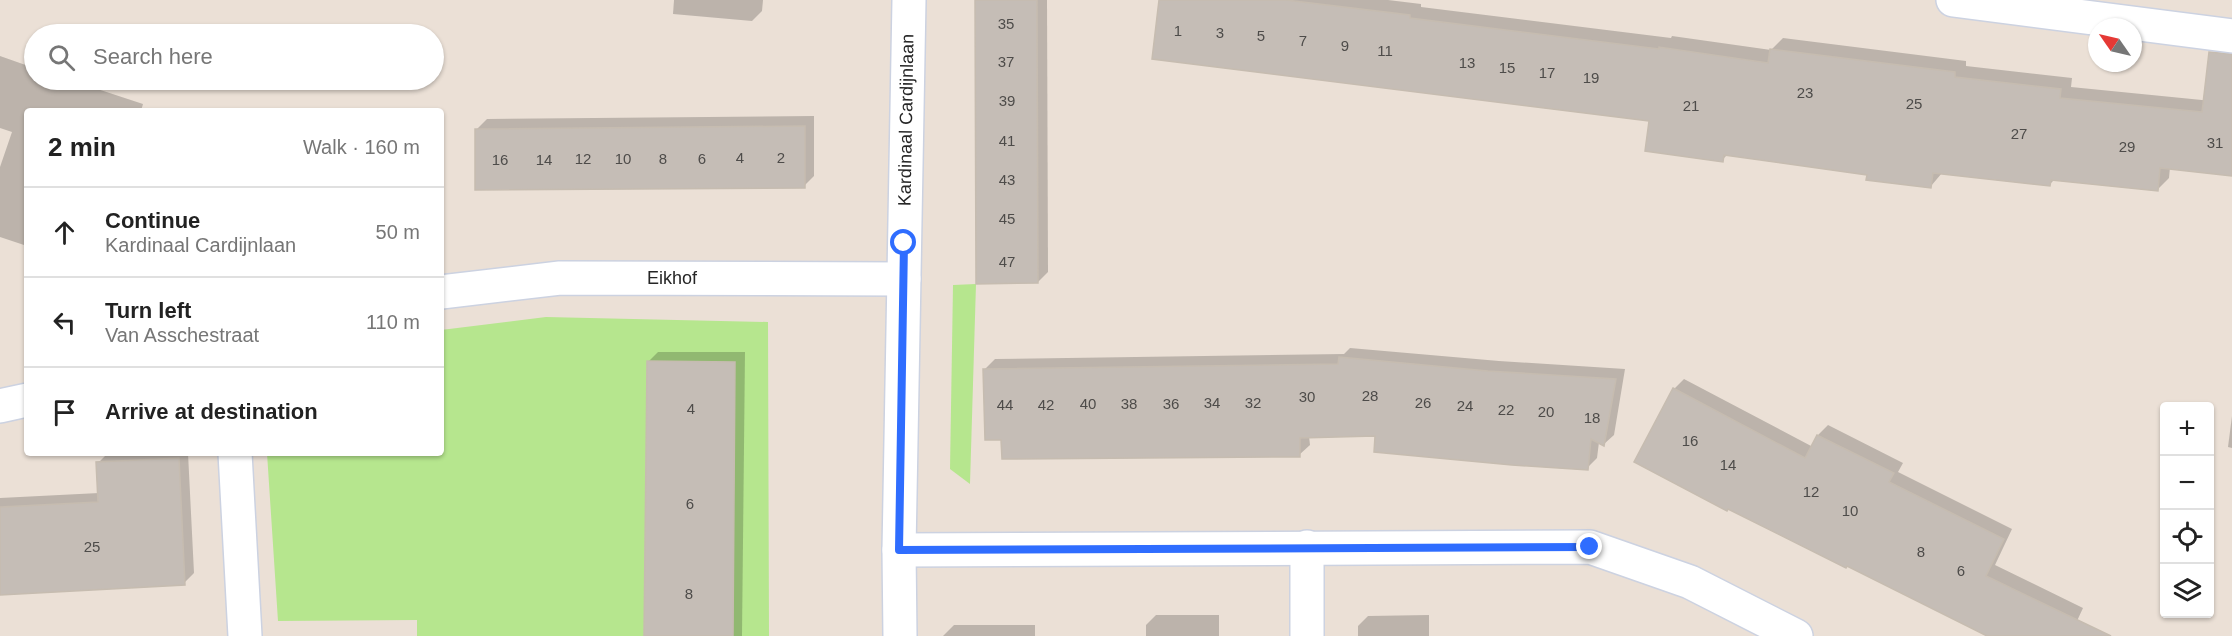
<!DOCTYPE html>
<html lang="en">
<head>
<meta charset="utf-8">
<style>
  :root { --surface:#fff; --page:#f6f6f6; --text:#222; --muted:#767676; --line:#e0e0e0 }
  body { margin:0; font-family:Arial,sans-serif; background:var(--page); color:var(--text) }
  .controls { position:absolute; right:18px; bottom:18px; display:grid; overflow:hidden; border-radius:6px; box-shadow:0 2px 4px #0004 }
  .controls button { width:54px; height:54px; display:grid; place-items:center; padding:0; border:0; border-bottom:2px solid var(--line); background:var(--surface); color:var(--text); font:30px sans-serif }
  .compass { position:absolute; left:2088px; top:18px; width:54px; height:54px; border-radius:50%; background:var(--surface); box-shadow:0 2px 4px #0004; rotate:304deg }
  .stop { position:absolute; width:18px; height:18px; margin:-14px; border:4px solid #2f6dff; border-radius:50%; background:#fff }
  .stop.end { background:#2f6dff; border-color:#fff; box-shadow:0 2px 6px #0008 }
  .list { margin:0; padding:0; list-style:none }
  h2 { display:flex; justify-content:space-between; align-items:center; height:78px; margin:0; padding:0 24px; font-size:26px }
  h2 small { font-size:20px; font-weight:400; color:var(--muted) }
  .list li { display:grid; grid-template-columns:39px 1fr auto; gap:18px; align-items:center; box-sizing:border-box; height:90px; padding:0 24px; border-top:2px solid var(--line) }
  .list b { display:block; font-size:22px; white-space:nowrap }
  .list p { margin:0; font-size:20px; white-space:nowrap; color:var(--muted) }
  .list em { font-size:20px; font-style:normal; color:var(--muted) }
  .icon { flex:none; width:33px; height:33px; fill:none; stroke:currentColor; stroke-width:2; stroke-linecap:round; stroke-linejoin:round }
  .map { position:relative; flex:none; width:2232px; height:636px; overflow:hidden }
  .search { position:absolute; background:var(--surface); box-shadow:0 2px 4px #0004; left:24px; top:24px; width:420px; height:66px; display:flex; align-items:center; gap:15px; box-sizing:border-box; padding:0 21px; border-radius:33px; color:var(--muted); font-size:22px }
  .panel { position:absolute; background:var(--surface); box-shadow:0 2px 4px #0004; left:24px; top:108px; width:420px; height:348px; border-radius:6px }
  .map>svg:first-child { display:block }
  .green { fill:#b6e68e }
  .shadow { fill:#0003 }
  .building { fill:#c5bdb6; stroke:#c6bcb0; stroke-width:1.5 }
  .lines { fill:none; stroke-linecap:round; stroke-linejoin:round }
  .street-casing { stroke:#ccd2e1; stroke-width:36 }
  .street { stroke:#fff; stroke-width:33 }
  .route { stroke:#2f6dff; stroke-width:8 }
  .labels { text-anchor:middle; dominant-baseline:central; stroke-width:5; stroke-linejoin:round; paint-order:stroke }
  .number-label { font-size:15px; fill:#4e4c4a }
  .street-label { font-size:18px; fill:#262626; stroke:#fff }
</style>
</head>
<body>
<div class="map">
<svg width="2232" height="636" viewBox="0 0 2232 636">
  <rect width="100%" height="100%" fill="#ebe0d6"/>
  <!-- green -->
  <g class="green">
    <polygon points="976,284 970,484 950,469 953,285"/>
    <polygon points="546,317 768,322 769,636 733,636 735,362 647,361 644,636 417,636 417,620 278,621 267,453 441,453 441,330"/>
  </g>
  <!-- shadow -->
  <g class="shadow">
    <polygon points="674,0 763,0 762,11 752,21 673,14"/>
    <polygon points="977,0 1047,0 1048,272 1038,282"/>
    <polygon points="1161,0 1388,0 1421,4 1421,7 1671,38 1672,36 1771,50 1783,38 1966,61 1966,66 2072,78 2071,87 2212,101 2232,100 2232,175 2170,167 2169,178 2157,190 2055,179 2050,184 1942,173 1931,186 1869,173 1728,154 1722,160 1651,119"/>
    <polygon points="0,56 34,68 34,80 70,80 143,104 141,111 27,111 27,246 0,237 0,167 12,132 0,128"/>
    <polygon points="814,116 814,176 804,186 477,129 487,119"/>
    <polygon points="1350,348 1499,361 1625,369 1614,435 1604,444 1599,442 1597,458 1587,468 1377,434 1309,436 1310,445 1299,455 1003,438 985,369 995,359 1344,354"/>
    <polygon points="658,352 745,352 742,636 646,636 648,362"/>
    <polygon points="1684,379 1813,447 1818,435 1828,425 1903,463 1898,472 2012,529 1995,565 2083,608 2070,636 1991,636 1674,389"/>
    <polygon points="2232,416 2232,448 2228,447"/>
    <polygon points="108,453 188,453 194,573 184,583 0,593 0,498 99,493 98,463"/>
    <polygon points="1156,615 1219,615 1219,636 1146,636 1146,625"/>
    <polygon points="1429,615 1429,636 1358,636 1358,626 1368,616"/>
    <polygon points="954,625 1035,625 1035,636 943,636"/>
  </g>
  <!-- building -->
  <g class="building">
    <polygon points="975,0 1037,0 1038,283 976,284"/>
    <polygon points="1159,0 1286,0 1410,15 1410,18 1659,49 1659,47 1768,63 1770,49 1955,72 1955,77 2061,89 2060,98 2202,112 2209,52 2232,54 2232,176 2160,168 2158,191 2051,180 2050,186 1933,173 1931,188 1866,180 1867,175 1724,155 1723,162 1645,151 1649,121 1152,59"/>
    <polygon points="805,126 805,188 475,190 475,129"/>
    <polygon points="1339,357 1488,371 1616,379 1604,446 1591,439 1588,470 1512,465 1374,452 1375,436 1300,438 1300,457 1276,457 1002,459 1001,440 985,440 983,369 1338,364"/>
    <polygon points="647,361 735,362 733,636 644,636"/>
    <polygon points="1673,388 1805,458 1817,435 1894,473 1889,482 2004,539 1986,576 2111,636 1987,636 1847,566 1846,568 1728,509 1727,511 1634,462"/>
    <polygon points="179,458 185,585 0,595 0,507 98,502 96,462"/>
  </g>
  <g class="lines">
    <!-- street casing -->
    <g class="street-casing">
      <g id="street">
        <polyline points="1953,0 2232,36"/>
        <polyline points="441,292 560,278 904,279"/>
        <polyline points="0,406 27,400"/>
        <polyline points="235,453 245,636"/>
        <polyline points="899,550 1590,547 1690,582 1796,636"/>
        <polyline points="900,636 899,550 909,0"/>
        <polyline points="1307,636 1307,547"/>
      </g>
    </g>
    <!-- street -->
    <use href="#street" class="street"/>
  </g>
  <g class="lines">
    <!-- route -->
    <polyline class="route" points="904,243 899,550 1590,547"/>
  </g>
  <g class="labels">
    <!-- number labels -->
    <g class="number-label">
      <text x="1006" y="23">35</text>
      <text x="1178" y="30">1</text>
      <text x="1220" y="32">3</text>
      <text x="1261" y="35">5</text>
      <text x="1303" y="40">7</text>
      <text x="1345" y="45">9</text>
      <text x="1385" y="50">11</text>
      <text x="1006" y="61">37</text>
      <text x="1467" y="62">13</text>
      <text x="1507" y="67">15</text>
      <text x="1547" y="72">17</text>
      <text x="1591" y="77">19</text>
      <text x="1805" y="92">23</text>
      <text x="1007" y="100">39</text>
      <text x="1914" y="103">25</text>
      <text x="1691" y="105">21</text>
      <text x="2019" y="133">27</text>
      <text x="1007" y="140">41</text>
      <text x="2215" y="142">31</text>
      <text x="2127" y="146">29</text>
      <text x="740" y="157">4</text>
      <text x="781" y="157">2</text>
      <text x="583" y="158">12</text>
      <text x="623" y="158">10</text>
      <text x="663" y="158">8</text>
      <text x="702" y="158">6</text>
      <text x="500" y="159">16</text>
      <text x="544" y="159">14</text>
      <text x="1007" y="179">43</text>
      <text x="1007" y="218">45</text>
      <text x="1007" y="261">47</text>
      <text x="1370" y="395">28</text>
      <text x="1307" y="396">30</text>
      <text x="1212" y="402">34</text>
      <text x="1253" y="402">32</text>
      <text x="1423" y="402">26</text>
      <text x="1088" y="403">40</text>
      <text x="1129" y="403">38</text>
      <text x="1171" y="403">36</text>
      <text x="1005" y="404">44</text>
      <text x="1046" y="404">42</text>
      <text x="1465" y="405">24</text>
      <text x="691" y="408">4</text>
      <text x="1506" y="409">22</text>
      <text x="1546" y="411">20</text>
      <text x="1592" y="417">18</text>
      <text x="1690" y="440">16</text>
      <text x="1728" y="464">14</text>
      <text x="1811" y="491">12</text>
      <text x="690" y="503">6</text>
      <text x="1850" y="510">10</text>
      <text x="92" y="546">25</text>
      <text x="1921" y="551">8</text>
      <text x="1961" y="570">6</text>
      <text x="689" y="593">8</text>
    </g>
    <!-- street labels -->
    <g class="street-label">
      <text transform="translate(906 120) rotate(-89)">Kardinaal Cardijnlaan</text>
      <text x="672" y="278">Eikhof</text>
    </g>
  </g>
</svg>
<div class="controls">
<button>+</button>
<button>−</button>
<button><svg class="icon" aria-label="locate" viewBox="0 0 24 24"><circle cx="12" cy="12" r="6"/><path d="M12 2v4M12 18v4M2 12h4M18 12h4"/></svg></button>
<button><svg class="icon" aria-label="layers" viewBox="0 0 24 24"><path d="M12 4l9 5-9 5-9-5zM3 14l9 5 9-5"/></svg></button>
</div>
<svg class="compass" viewBox="-18 -18 36 36"><path d="M0-13l5 13h-10z" fill="#e53935"/><path d="M0 13l5-13h-10z" fill="#767676"/></svg>
<div class="stop" style="left:904px;top:243px"></div>
<div class="stop end" style="left:1590px;top:547px"></div>
<div class="search"><svg class="icon" aria-label="search" viewBox="0 0 24 24"><circle cx="10" cy="10" r="6"/><path d="M15 15l6 6"/></svg>Search here</div>
<section class="panel">
<h2>2 min<small>Walk · 160 m</small></h2>
<ul class="list">
<li><svg class="icon" aria-label="ahead" viewBox="0 0 24 24"><path d="M12 20V5M6 11l6-6 6 6"/></svg><div><b>Continue</b><p>Kardinaal Cardijnlaan</p></div><em>50 m</em></li>
<li><svg class="icon" aria-label="left" viewBox="0 0 24 24"><path d="M17 20v-9H6M10 6l-5 5 5 5"/></svg><div><b>Turn left</b><p>Van Asschestraat</p></div><em>110 m</em></li>
<li><svg class="icon" aria-label="arrive" viewBox="0 0 24 24"><path d="M6 21V4h12l-3 4 3 4H6"/></svg><div><b>Arrive at destination</b></div></li>
</ul>
</section>
</div>
</body>
</html>
